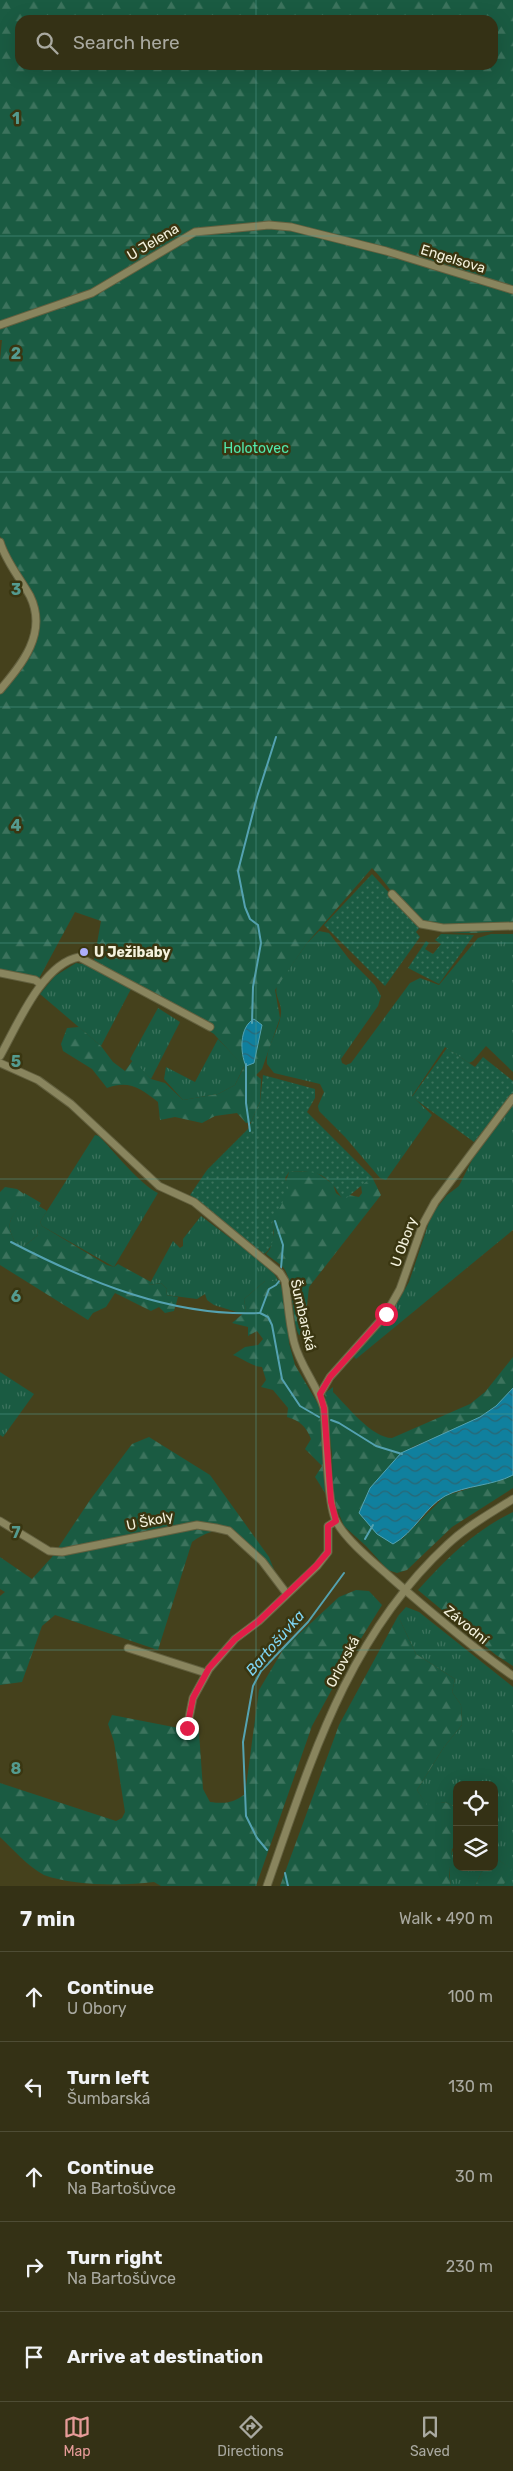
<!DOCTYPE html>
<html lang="en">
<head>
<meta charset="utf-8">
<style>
  :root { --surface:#343115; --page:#3c391e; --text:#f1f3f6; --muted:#a9a9a0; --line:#4e4c34; --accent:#e69b98 }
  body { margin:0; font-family:Rubik,sans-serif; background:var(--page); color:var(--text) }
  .controls { position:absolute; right:15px; bottom:15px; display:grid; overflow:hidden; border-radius:10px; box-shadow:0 5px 20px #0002 }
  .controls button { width:45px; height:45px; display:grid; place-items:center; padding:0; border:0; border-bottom:1px solid var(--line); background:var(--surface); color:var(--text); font:25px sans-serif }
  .stop { position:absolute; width:15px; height:15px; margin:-11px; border:4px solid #e11d48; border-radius:50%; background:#fff }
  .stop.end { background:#e11d48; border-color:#fff; box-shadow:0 1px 5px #0008 }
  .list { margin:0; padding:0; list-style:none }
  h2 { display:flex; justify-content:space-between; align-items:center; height:65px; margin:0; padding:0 20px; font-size:21px }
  h2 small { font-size:16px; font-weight:400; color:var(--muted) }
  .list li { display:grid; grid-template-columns:32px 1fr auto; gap:15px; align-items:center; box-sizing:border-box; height:90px; padding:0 20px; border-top:1px solid var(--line) }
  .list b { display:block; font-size:19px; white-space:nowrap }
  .list p { margin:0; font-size:16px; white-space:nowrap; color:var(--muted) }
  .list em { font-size:16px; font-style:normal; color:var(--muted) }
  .icon { flex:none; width:28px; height:28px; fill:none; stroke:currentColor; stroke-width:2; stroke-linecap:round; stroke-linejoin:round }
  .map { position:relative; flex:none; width:513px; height:1886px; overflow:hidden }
  .search { position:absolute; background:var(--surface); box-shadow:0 5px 20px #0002; left:15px; right:15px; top:15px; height:55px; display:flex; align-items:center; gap:12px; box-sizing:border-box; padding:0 18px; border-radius:15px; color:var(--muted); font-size:19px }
  .sheet { height:515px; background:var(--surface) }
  nav { display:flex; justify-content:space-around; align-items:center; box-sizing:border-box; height:70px; border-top:1px solid var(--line); background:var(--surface); font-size:14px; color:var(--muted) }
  nav a { display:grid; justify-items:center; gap:2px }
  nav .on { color:var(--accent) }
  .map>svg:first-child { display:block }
  .grass { fill:url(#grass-tufts) }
  .forest { fill:url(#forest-firs); fill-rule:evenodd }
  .garden { fill:url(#garden-dots) }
  .water { fill:url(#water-waves); stroke:#54a2b1 }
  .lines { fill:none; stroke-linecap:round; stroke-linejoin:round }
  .stream { stroke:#54a2b1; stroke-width:2 }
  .minor-casing { stroke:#63603f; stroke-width:9 }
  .minor { stroke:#89855e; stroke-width:7 }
  .route { stroke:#e11d48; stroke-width:6 }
  .grid { fill:none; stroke:#549b8f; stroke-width:1; stroke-opacity:0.55 }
  .poi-dot { fill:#adaefb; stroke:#3a3611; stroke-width:2 }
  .labels { text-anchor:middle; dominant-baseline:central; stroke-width:5; stroke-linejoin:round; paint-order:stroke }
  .street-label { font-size:14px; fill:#f4f2dd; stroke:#3a3611 }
  .park-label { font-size:14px; fill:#51eaae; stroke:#3a3611 }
  .poi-label { font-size:14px; font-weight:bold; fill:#f4f2dd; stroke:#3a3611; text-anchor:start }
  .water-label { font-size:15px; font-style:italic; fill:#7fd5f3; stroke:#3a3611 }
  .grid-label { font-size:16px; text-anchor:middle; font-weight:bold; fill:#549b8f; stroke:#3a3611; stroke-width:5; stroke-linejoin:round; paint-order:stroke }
</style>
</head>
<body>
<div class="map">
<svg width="513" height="1886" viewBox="0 0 513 1886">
  <defs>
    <pattern id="grass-tufts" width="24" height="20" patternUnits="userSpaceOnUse" patternTransform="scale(1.25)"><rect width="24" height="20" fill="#1a5b42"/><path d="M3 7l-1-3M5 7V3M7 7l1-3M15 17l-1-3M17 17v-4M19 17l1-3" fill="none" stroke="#3c735d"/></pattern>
    <pattern id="forest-firs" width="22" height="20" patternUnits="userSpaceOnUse" patternTransform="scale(1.25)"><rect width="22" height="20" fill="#1a5b42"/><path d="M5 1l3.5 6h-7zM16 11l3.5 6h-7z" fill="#3c735d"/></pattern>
    <pattern id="garden-dots" width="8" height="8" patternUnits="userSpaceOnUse" patternTransform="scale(1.25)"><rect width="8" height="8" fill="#1a5b42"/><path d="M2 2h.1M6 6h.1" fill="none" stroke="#3c735d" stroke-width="1.8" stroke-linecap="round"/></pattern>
    <pattern id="water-waves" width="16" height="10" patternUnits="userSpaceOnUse" patternTransform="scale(1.25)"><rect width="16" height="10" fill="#10809e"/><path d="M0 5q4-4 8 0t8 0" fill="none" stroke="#2a6775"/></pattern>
  </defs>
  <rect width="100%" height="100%" fill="#45411c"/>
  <!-- grass -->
  <g class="grass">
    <path d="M319,931L329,933L349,959L375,985L381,996L378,1006L341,1059L342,1063L346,1065L351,1063L410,983L420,978L439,985L478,938L491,934H513V1072L486,1046L473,1061L469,1063L445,1047L412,1096L432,1115L386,1180L380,1178L345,1137L319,1111L318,1106L324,1092L320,1084L274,1073L267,1064C265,1047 280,1030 281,1013C282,1003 274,996 277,986L307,943Z"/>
    <polygon points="76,963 89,965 131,989 101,1046 40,994 55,976"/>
    <polygon points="158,1008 180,1022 151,1079 130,1059"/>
    <polygon points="218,1039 244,1066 235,1085 218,1094 183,1100 164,1079 166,1067 195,1082"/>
    <polygon points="513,1105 513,1230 356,1359 352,1355 400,1298 409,1282 429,1222 436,1209 447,1195 459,1186 472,1160"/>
    <path d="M95,1135L99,1136C114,1152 141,1185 158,1193L114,1267L42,1226L40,1222Z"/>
    <path d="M24,1193L41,1203L35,1213L38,1235L23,1247H18C0,1217 16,1220 24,1193Z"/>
    <polygon points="201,1216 270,1268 279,1281 265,1281 244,1299 246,1311 243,1314 214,1305 207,1300 205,1294 197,1299 166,1295 167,1289 161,1283 149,1285 173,1241 180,1248 183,1246 183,1239"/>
    <polygon points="0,1372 34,1394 3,1437 0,1435"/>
    <polygon points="406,1607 419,1612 513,1687 513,1886 503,1886 511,1869 494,1857 494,1785 457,1785 457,1808 445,1802 427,1806 417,1790 444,1747 462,1725 461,1705 452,1692 455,1679 416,1654 398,1616"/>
    <path d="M457,1844V1867H484L475,1886H451C449,1873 448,1854 457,1844Z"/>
  </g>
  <!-- forest -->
  <g class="forest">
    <path d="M0,0H513V928C480,934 440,939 413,916C397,902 387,883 372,868L307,943L275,990L280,1018L262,1069L256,1075L261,1079L260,1102L251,1122L246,1123L237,1113L215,1116L202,1123L175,1117L160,1120L158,1102C140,1088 129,1080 107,1088L92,1069L63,1051L61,1044L67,1028L79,1027L101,1046L113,1062L125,1071L133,1060L151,1079L165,1083L183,1100L218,1094L235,1085L244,1067L214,1034L94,960L101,921L75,912L36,984L0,975V693C22,667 38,650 37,614L0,536V360L2,340H0ZM20,20H493V65H20Z"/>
    <path d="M314,1171L333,1184L336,1193L344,1199L349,1195L359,1197L362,1193L361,1185L372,1177L381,1195L309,1287L304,1333L299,1335C290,1318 295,1279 282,1266C277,1262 271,1258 266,1254L270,1249L274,1233L272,1223L289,1172Z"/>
    <path d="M5,1187L17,1189L24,1194C16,1221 0,1217 18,1247H23L38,1235L34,1213L39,1206L47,1211L40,1222L42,1226L107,1265L114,1267L118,1264L151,1282L149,1285L161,1283L167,1289L166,1295L178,1297L174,1311L165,1313L159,1307L151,1311L115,1293L106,1307L93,1313L88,1320L0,1265V1192Z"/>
    <path d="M265,1281H279L286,1298L289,1343L295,1365L321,1409L327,1496L315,1477L322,1466L305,1449L311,1439C306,1426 300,1421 287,1417L288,1408L273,1390L261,1387L266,1380L262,1367C251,1366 244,1359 233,1355L245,1347L258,1345L263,1339L257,1331L248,1336V1327L232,1323L246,1311L244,1299Z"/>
    <path d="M513,1357V1388L496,1406L480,1417L457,1429L412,1447L359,1513L377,1534L402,1539L445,1496L513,1475V1488L452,1527L407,1570L397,1573L388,1570L366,1546L344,1526L333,1499L332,1454L325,1393L333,1387V1392C347,1406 372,1438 392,1438L470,1404L485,1392Z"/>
    <path d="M149,1437L210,1475L269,1557L275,1572L288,1589L231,1530C214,1530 206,1532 192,1542L158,1650L55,1615L42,1626L22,1682L0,1685V1596L5,1592L0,1589V1557L32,1579L52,1557L90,1500L132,1444Z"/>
    <path d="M513,1512V1666L496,1655L418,1590C446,1559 475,1530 513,1512Z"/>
    <path d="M356,1590L369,1591L382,1605L350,1656L312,1726L256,1886H161L154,1882C122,1886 74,1886 44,1875C27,1866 14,1850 0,1837V1783L116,1821L122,1818L125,1812L114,1742L108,1724L112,1715L199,1732L203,1789L210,1802C225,1804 233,1803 245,1794L259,1690L284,1648L339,1597Z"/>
    <polygon points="398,1616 416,1654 455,1679 452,1692 461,1705 462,1725 444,1747 417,1790 427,1805 445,1802 457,1808 457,1844 452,1849 449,1875 451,1886 280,1886 339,1725"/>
    <polygon points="494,1857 512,1869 503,1886 475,1886 484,1867 494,1867"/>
  </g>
  <!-- garden -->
  <g class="garden">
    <polygon points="372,874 420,927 416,932 420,937 385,986 324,925"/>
    <polygon points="441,934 474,935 439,984 408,968 426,941 429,943 425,949 433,954 441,944 435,940"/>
    <polygon points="447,1048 475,1067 483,1057 513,1081 513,1093 474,1142 412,1097"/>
    <path d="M263,1075L315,1089V1098L307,1112L372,1177L344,1200C338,1194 337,1189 332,1184C320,1170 306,1171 289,1172L285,1178L289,1190L272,1223C275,1234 274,1247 264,1254L190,1195L207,1170L248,1129L260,1102Z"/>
  </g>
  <!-- water -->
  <g class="water">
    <path d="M254,1019L262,1025L254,1063L246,1066C240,1053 239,1027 254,1019Z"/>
    <path d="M513,1388V1475C492,1486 466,1485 445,1496C424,1508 415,1532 393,1544L377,1534L359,1513L370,1488L401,1453L480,1417L496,1406Z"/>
  </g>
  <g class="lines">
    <!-- stream -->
    <g class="stream">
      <polyline points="252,1023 253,987 261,943 258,925 250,919 245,907 238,871 257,797 276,737"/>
      <polyline points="246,1064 246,1103 250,1131"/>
      <polyline points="275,1221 283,1245 281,1268"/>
      <path d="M11,1242C88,1282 172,1317 260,1313"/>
      <polyline points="280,1280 276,1285 269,1289 260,1313 268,1317 272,1325 282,1379 300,1406 319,1417"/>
      <polyline points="331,1420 339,1423 376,1446 402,1454"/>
      <polyline points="365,1539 373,1525"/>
      <polyline points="267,1850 257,1838 246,1816 243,1742 253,1686 261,1671 308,1622 344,1573"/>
      <polyline points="285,1873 288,1886"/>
    </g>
    <!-- minor casing -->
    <g class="minor-casing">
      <g id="minor">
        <polyline points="0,325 92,293 195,232 269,225 291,227 386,251 513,290"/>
        <path d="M0,542C6,562 20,578 30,596C48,633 22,664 0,690"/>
        <polyline points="392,894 421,924 443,928 513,926"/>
        <polyline points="0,973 35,980 41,984"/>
        <path d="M0,1056C17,1026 42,964 79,957L210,1027"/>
        <path d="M0,1063L38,1080L71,1104L159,1186L194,1202L280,1273L285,1281C288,1301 289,1322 294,1342C300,1366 317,1385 324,1408C326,1432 327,1504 336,1521C346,1540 373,1562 389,1576C429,1611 469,1645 513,1676"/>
        <polyline points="320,1394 330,1377 386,1314 400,1289 423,1224 435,1202 513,1098"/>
        <polyline points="0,1521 49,1551 62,1552 197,1525 216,1528 229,1531 262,1561 287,1594"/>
        <polyline points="128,1648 206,1673"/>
        <polyline points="187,1728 193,1698 209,1669 235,1639 259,1621 317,1566 328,1552 328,1526 336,1521"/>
        <path d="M267,1886C311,1761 347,1637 448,1544C467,1526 491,1513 513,1499"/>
      </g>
    </g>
    <!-- minor -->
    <use href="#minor" class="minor"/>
  </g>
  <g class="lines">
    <!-- route -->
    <polyline class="route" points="187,1728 193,1698 209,1668 235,1639 259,1621 316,1566 328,1552 328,1526 336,1521 331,1502 324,1408 320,1394 330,1377 386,1314"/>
  </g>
  <!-- grid -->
  <path class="grid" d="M256,0V20M256,65V1886M0,236H513M0,472H513M0,707H513M0,943H513M0,1179H513M0,1414H513M0,1650H513"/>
  <!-- markers -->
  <circle class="poi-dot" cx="84" cy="952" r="5"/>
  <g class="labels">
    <!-- street labels -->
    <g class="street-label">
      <text transform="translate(153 242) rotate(-31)">U Jelena</text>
      <text transform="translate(453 259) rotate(17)">Engelsova</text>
      <text transform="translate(404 1242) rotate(-70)">U Obory</text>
      <text transform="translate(303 1315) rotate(77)">Šumbarská</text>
      <text transform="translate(150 1521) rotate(-12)">U Školy</text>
      <text transform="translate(466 1625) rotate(39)">Závodní</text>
      <text transform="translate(343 1662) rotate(-62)">Orlovská</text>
    </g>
    <!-- park labels -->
    <g class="park-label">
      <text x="256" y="448">Holotovec</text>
    </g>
    <!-- poi labels -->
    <g class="poi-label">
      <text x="94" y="952">U Ježibaby</text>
    </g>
    <!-- water labels -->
    <g class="water-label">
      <text transform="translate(275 1643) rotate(-49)">Bartošůvka</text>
    </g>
  </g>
  <g class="grid-label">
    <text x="16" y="124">1</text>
    <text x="16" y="359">2</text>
    <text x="16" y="595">3</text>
    <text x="16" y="831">4</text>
    <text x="16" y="1067">5</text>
    <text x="16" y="1302">6</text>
    <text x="16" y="1538">7</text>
    <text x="16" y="1774">8</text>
  </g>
</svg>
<div class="controls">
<button><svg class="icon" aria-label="locate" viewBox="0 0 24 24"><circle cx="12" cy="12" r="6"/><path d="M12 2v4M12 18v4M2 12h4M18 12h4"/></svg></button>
<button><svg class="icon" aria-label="layers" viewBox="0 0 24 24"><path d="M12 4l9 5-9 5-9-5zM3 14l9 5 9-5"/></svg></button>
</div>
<div class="stop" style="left:386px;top:1314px"></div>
<div class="stop end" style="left:187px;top:1728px"></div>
<div class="search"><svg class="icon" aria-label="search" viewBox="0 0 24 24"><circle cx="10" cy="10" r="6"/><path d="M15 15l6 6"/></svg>Search here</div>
</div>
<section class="sheet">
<h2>7 min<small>Walk · 490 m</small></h2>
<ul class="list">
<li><svg class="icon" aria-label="ahead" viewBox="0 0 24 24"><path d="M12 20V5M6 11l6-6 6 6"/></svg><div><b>Continue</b><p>U Obory</p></div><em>100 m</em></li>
<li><svg class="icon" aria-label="left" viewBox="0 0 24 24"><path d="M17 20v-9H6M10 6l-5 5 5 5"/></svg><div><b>Turn left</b><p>Šumbarská</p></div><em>130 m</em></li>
<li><svg class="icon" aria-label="ahead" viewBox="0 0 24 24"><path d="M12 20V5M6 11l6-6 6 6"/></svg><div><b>Continue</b><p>Na Bartošůvce</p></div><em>30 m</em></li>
<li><svg class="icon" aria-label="right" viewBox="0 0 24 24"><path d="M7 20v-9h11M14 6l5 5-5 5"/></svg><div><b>Turn right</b><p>Na Bartošůvce</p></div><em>230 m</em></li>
<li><svg class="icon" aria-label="arrive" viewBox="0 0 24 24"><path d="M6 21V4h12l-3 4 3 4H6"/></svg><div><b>Arrive at destination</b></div></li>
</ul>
</section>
<nav>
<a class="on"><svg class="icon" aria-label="map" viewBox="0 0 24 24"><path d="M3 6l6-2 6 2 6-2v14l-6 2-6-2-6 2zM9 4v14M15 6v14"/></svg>Map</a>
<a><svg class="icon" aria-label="directions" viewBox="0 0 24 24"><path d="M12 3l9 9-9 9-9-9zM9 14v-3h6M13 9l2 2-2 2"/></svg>Directions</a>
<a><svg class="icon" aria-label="saved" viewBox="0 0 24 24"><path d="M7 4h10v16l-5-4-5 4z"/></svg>Saved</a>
</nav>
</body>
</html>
